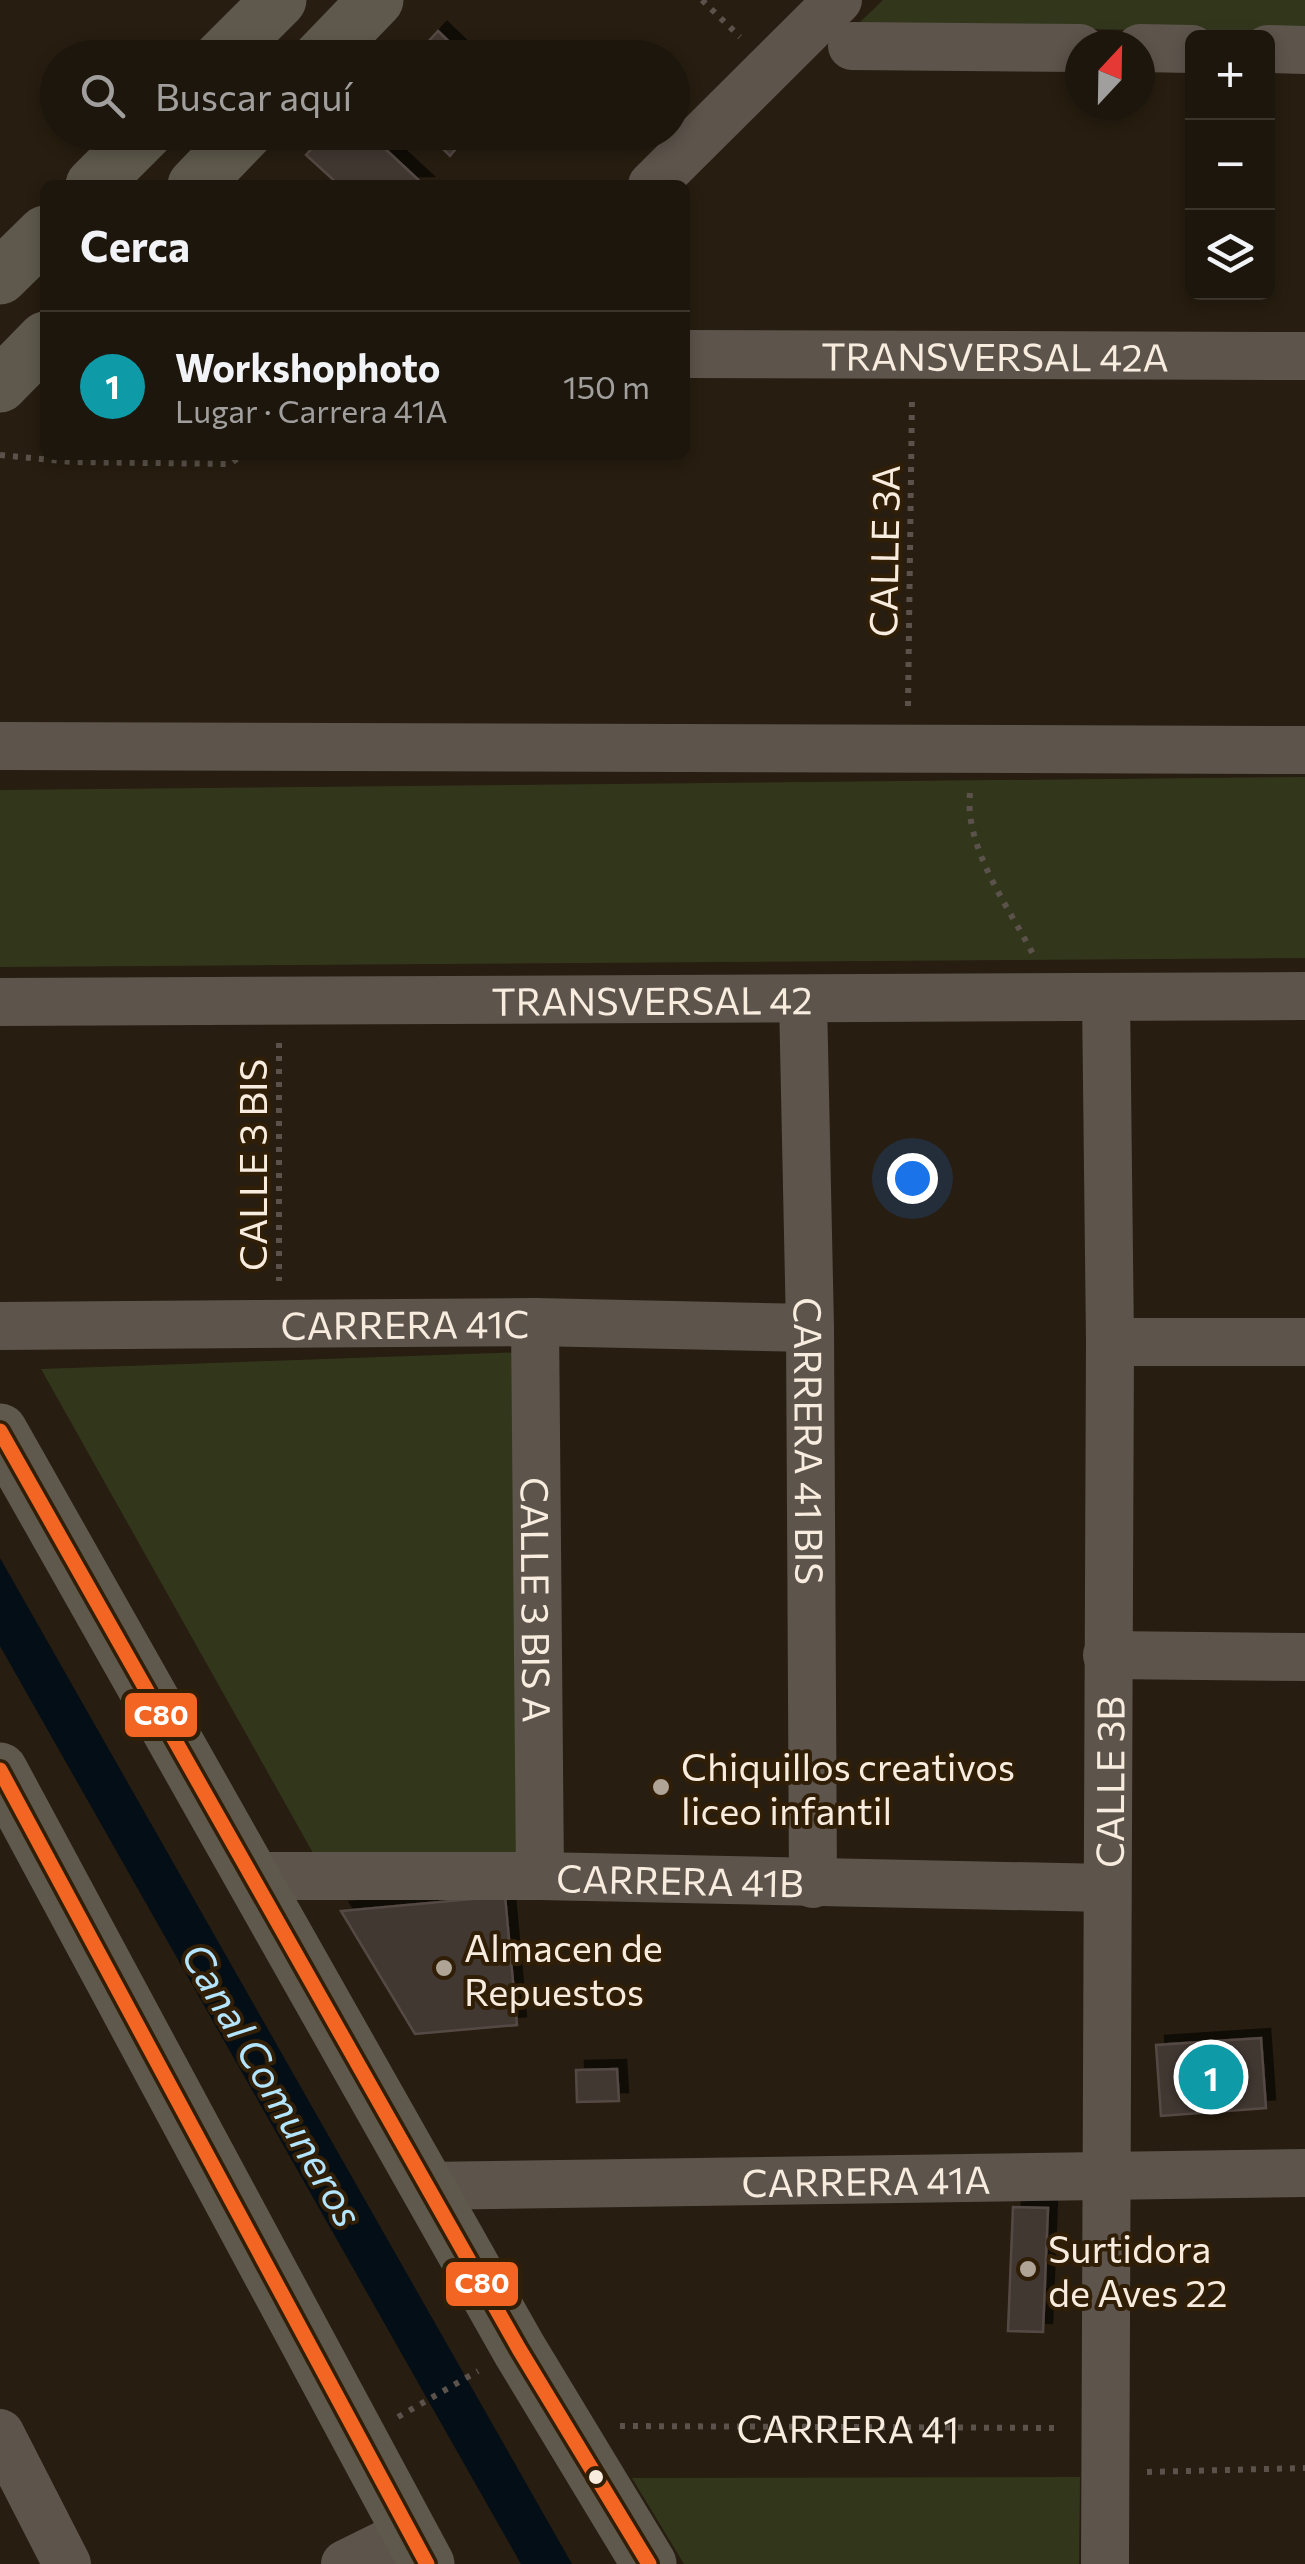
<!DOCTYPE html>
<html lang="es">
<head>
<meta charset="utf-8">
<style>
  :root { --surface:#1d160c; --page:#2a231a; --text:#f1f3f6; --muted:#a09f9d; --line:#3b352d; --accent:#d93025 }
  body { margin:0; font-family:Commissioner,sans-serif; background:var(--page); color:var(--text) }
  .controls { position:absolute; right:30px; top:30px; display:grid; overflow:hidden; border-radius:15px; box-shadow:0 5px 15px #0003 }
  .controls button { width:90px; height:90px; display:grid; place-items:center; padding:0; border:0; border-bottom:2px solid var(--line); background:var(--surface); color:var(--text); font:50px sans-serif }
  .compass { position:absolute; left:1065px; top:30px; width:90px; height:90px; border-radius:50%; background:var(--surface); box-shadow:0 5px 15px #0003; rotate:22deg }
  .you { position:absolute; left:912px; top:1178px; width:35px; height:35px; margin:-25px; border:8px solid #fff; border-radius:50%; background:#1a73e8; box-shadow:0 0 0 15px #1a73e833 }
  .badge { display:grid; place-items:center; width:65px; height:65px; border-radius:50%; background:var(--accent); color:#fff; font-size:32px; font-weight:700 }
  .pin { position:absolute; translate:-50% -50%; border:5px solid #fff; box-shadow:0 2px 10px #0006 }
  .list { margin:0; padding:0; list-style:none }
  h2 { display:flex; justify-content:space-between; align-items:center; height:130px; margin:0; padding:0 40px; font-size:42px }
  h2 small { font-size:32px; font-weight:400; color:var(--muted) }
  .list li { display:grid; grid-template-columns:65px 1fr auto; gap:30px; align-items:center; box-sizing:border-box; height:150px; padding:0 40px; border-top:2px solid var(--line) }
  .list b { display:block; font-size:38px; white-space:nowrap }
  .list p { margin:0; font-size:32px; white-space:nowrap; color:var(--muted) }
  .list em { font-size:32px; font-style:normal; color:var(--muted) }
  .icon { flex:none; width:55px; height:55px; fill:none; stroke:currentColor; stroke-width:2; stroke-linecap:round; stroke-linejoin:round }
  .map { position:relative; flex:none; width:1305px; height:2564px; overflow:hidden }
  .search { position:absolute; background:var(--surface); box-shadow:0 5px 15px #0003; left:40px; top:40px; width:650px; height:110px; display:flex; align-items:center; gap:25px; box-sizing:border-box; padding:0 35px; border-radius:55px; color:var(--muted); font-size:38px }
  .panel { position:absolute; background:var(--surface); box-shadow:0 5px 15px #0003; left:40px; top:180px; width:650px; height:280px; border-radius:15px }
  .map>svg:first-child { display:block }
  .green { fill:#32371c }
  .water { fill:#040e16 }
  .building { fill:#423832; stroke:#554a44; stroke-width:2.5; filter:url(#shadow) }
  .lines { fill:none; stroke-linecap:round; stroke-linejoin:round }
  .path { stroke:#5b534b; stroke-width:6; stroke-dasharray:5 8; stroke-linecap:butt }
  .minor { stroke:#5d544c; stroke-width:48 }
  .major { stroke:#5e594c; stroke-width:55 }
  .bus-1-casing { stroke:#301e07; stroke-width:22 }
  .bus-1 { stroke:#f26522; stroke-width:15 }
  .poi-dot { fill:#afa496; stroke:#301e07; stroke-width:4 }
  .bus-dot { fill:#f8ecde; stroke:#301e07; stroke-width:4 }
  .labels { text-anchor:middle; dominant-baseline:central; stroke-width:8; stroke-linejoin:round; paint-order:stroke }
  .street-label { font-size:38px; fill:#f8ecde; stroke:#301e07 }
  .poi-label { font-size:38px; fill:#f8ecde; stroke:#301e07; text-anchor:start }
  .water-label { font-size:40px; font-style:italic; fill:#b3e5ff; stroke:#301e07 }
  .line-badge { stroke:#301e07; stroke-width:4 }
  .badge-label { font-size:28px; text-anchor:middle; font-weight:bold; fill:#fff }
</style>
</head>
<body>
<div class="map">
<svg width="1305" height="2564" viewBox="0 0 1305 2564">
  <defs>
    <filter id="shadow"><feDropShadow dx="9" dy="-9" stdDeviation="0" flood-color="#0009"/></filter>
  </defs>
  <rect width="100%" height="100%" fill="#271d10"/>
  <!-- green -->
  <g class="green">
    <polygon points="883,0 1305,0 1305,33 857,25"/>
    <polygon points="1305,777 1305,958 0,967 0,790"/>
    <polygon points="526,1352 525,1858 317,1860 41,1369"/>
    <polygon points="1080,2477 1079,2564 684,2564 632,2478"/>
  </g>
  <!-- water -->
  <polygon class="water" points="0,1558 572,2564 521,2564 0,1646"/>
  <!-- building -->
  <g class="building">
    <polygon points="438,31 466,58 413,58"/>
    <polygon points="327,132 367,132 424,185 339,185 306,155"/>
    <polygon points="426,132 470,132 450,156"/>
    <polygon points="505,1896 517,2025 415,2034 341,1911"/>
    <polygon points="1261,2038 1266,2108 1161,2116 1156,2045"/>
    <polygon points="617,2069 619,2101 577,2102 576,2070"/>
    <polygon points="1013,2207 1048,2208 1043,2332 1008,2331"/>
  </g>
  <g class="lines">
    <!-- path -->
    <g class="path">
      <polyline points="702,0 740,37"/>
      <polyline points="0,455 72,462 230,464 242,455"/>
      <polyline points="908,706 912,398"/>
      <path d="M970,793C964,848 1010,909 1034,956"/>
      <polyline points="279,1043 279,1281"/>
      <polyline points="398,2417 478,2371"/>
      <path id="s1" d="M620,2426L1062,2428"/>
      <polyline points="1147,2472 1305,2468"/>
    </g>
    <!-- minor -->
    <g class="minor">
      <polyline points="852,46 1080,48"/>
      <polyline points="1140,48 1192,49"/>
      <polyline points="1268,49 1305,50"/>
      <polyline points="652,185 838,0"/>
      <path id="s2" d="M685,354L1305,356"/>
      <polyline points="0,746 1305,750"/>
      <path id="s3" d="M803,999L810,1328L813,1884"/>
      <path id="s4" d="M0,1002L1305,996"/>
      <path id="s5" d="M535,1322L540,1876"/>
      <path id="s6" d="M0,1326L535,1322L810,1328"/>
      <polyline points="1110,1342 1305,1342"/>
      <polyline points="1107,1655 1305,1657"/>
      <path id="s7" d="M252,1876H540L1106,1888"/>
      <path id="s8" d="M426,2186L1305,2173"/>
      <polyline points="0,2433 67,2564"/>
      <polyline points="345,2564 410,2532"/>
      <path id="s9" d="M1105,2564L1110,1342L1106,997"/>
    </g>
    <!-- major -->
    <g class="major">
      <polyline points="221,58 279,0"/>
      <polyline points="320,58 376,0"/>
      <polyline points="93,185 146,132"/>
      <polyline points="195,185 246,132"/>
      <polyline points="0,277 45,233"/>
      <polyline points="0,385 45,339"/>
      <polyline points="0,1431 519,2349 649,2564"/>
      <polyline points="0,1770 427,2564"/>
    </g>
    <!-- bus-1 casing -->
    <g class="bus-1-casing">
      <g id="bus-1">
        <polyline points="0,1431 519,2349 649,2564"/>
        <polyline points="0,1770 427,2564"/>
      </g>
    </g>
    <!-- bus-1 -->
    <use href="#bus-1" class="bus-1"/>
  </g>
  <!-- markers -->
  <g class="poi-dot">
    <circle cx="661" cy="1787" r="10"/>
    <circle cx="444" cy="1968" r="10"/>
    <circle cx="1028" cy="2269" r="10"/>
  </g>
  <circle class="bus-dot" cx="596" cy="2477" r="9"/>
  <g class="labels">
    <!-- street labels -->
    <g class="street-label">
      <text stroke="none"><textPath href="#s2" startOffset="310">TRANSVERSAL 42A</textPath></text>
      <text transform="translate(883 551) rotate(-89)">CALLE 3A</text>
      <text stroke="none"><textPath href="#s4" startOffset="652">TRANSVERSAL 42</textPath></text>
      <text transform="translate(251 1165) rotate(-90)">CALLE 3 BIS</text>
      <text stroke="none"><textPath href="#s6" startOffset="405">CARRERA 41C</textPath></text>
      <text stroke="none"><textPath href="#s3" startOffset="442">CARRERA 41 BIS</textPath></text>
      <text stroke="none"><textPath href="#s5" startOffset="278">CALLE 3 BIS A</textPath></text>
      <text stroke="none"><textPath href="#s9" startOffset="782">CALLE 3B</textPath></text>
      <text stroke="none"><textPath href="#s7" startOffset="428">CARRERA 41B</textPath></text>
      <text stroke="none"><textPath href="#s8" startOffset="440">CARRERA 41A</textPath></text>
      <text stroke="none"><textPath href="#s1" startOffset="228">CARRERA 41</textPath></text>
    </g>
    <!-- poi labels -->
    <g class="poi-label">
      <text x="681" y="1765">Chiquillos creativos<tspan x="681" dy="44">liceo infantil</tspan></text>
      <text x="464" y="1946">Almacen de<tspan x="464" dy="44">Repuestos</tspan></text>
      <text x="1048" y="2247">Surtidora<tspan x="1048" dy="44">de Aves 22</tspan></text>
    </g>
    <!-- water labels -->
    <g class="water-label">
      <text transform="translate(274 2084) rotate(60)">Canal Comuneros</text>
    </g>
  </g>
  <g class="line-badge">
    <rect x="123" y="1691" width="76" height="48" rx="10" fill="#f26522"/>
    <rect x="444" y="2260" width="76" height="48" rx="10" fill="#f26522"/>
  </g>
  <g class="badge-label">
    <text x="161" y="1725">C80</text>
    <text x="482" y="2293">C80</text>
  </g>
</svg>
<div class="controls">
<button>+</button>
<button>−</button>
<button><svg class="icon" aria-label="layers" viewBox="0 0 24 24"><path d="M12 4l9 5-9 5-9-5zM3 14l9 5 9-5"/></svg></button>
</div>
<svg class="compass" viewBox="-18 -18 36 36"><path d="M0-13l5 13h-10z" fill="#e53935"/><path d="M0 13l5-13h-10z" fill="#a09f9d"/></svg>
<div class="you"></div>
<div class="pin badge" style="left:1211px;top:2077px;background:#0f9aa8">1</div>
<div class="search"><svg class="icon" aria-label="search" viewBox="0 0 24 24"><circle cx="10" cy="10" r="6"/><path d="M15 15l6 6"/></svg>Buscar aquí</div>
<section class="panel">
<h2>Cerca<small></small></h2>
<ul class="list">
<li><span class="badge" style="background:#0f9aa8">1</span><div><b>Workshophoto</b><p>Lugar · Carrera 41A</p></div><em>150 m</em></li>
</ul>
</section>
</div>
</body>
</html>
